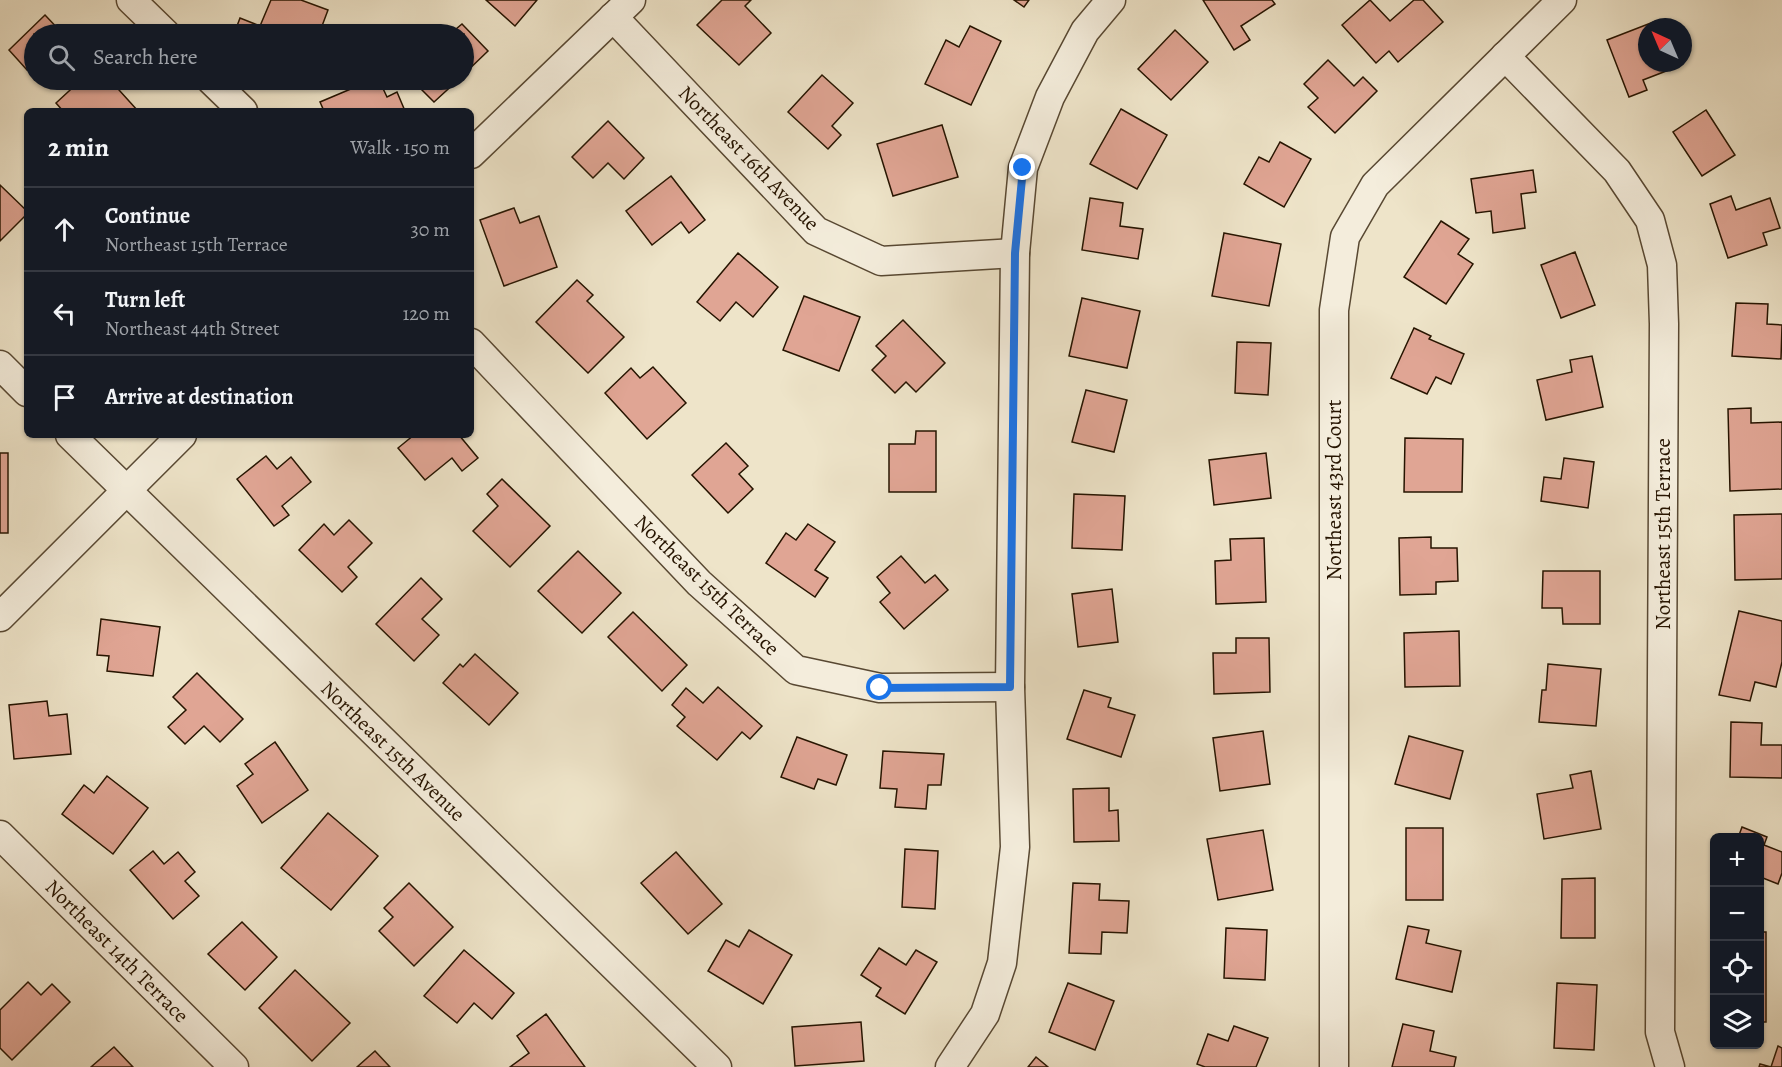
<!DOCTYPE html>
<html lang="en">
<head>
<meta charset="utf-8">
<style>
  :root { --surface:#171b24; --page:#20242c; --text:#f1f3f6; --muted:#9ea1a6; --line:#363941 }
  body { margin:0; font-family:Alegreya,serif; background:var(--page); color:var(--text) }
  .controls { position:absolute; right:18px; bottom:18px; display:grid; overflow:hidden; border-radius:9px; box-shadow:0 2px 4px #0004 }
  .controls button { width:54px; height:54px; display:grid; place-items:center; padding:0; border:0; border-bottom:2px solid var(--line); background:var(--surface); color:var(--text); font:30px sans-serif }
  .compass { position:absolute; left:1638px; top:18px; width:54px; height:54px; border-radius:50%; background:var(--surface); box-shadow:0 2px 4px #0004; rotate:316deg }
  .stop { position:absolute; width:18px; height:18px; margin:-14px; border:4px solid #1a73e8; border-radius:50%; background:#fff }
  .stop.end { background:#1a73e8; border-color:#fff; box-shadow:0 2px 6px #0008 }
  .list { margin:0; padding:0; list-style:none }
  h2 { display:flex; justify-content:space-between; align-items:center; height:78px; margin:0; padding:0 24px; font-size:26px }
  h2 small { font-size:20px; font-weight:400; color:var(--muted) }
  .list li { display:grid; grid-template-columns:39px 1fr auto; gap:18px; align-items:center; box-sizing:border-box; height:84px; padding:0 24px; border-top:2px solid var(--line) }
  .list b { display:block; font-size:22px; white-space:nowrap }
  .list p { margin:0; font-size:20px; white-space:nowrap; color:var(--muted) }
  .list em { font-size:20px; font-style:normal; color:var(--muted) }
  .icon { flex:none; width:33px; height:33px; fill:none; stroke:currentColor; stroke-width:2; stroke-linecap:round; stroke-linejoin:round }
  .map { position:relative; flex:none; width:1782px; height:1067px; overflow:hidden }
  .search { position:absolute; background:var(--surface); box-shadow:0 2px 4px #0004; left:24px; top:24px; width:450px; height:66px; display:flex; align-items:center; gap:15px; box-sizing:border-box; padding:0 21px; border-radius:33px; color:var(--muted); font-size:22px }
  .panel { position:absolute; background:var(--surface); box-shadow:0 2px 4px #0004; left:24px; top:108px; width:450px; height:330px; border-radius:9px }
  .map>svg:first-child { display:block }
  .building { fill:#e0a594; stroke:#261400; stroke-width:1.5 }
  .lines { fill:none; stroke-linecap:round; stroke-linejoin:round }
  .minor-casing { stroke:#584832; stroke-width:31 }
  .minor { stroke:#f4eddc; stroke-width:28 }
  .route { stroke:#1a73e8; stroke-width:8 }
  .labels { text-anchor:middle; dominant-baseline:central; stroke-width:4.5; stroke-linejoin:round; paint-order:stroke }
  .street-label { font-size:21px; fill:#261400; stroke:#f4eddc }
</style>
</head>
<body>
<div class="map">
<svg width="1782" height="1067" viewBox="0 0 1782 1067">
  <rect width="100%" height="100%" fill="#eee4c9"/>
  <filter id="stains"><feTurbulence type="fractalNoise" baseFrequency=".00333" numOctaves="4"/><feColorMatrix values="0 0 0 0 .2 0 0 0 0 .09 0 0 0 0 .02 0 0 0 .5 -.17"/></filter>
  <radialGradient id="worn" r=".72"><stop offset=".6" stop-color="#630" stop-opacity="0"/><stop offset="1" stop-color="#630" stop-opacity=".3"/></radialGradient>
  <!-- building -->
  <g class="building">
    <polygon points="271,0 301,0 328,10 319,34 234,34 240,18 260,26"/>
    <polygon points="486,0 537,0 515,26"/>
    <polygon points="722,0 751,0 745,6 771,33 739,65 697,25"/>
    <polygon points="1014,0 1029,0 1024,7"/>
    <polygon points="1203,0 1272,0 1275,4 1241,26 1250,40 1234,50"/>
    <polygon points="1370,0 1390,21 1414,0 1423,0 1443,22 1398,62 1389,51 1376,63 1342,25"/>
    <polygon points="45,15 63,34 34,34 34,63 27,70 9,50"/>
    <polygon points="1656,21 1658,27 1647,27 1647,63 1672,63 1674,68 1643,80 1647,90 1629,97 1607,40"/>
    <polygon points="462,24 488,51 464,74 464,34 450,34"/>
    <polygon points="970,26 1001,41 971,105 925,84 946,40 959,47"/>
    <polygon points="1175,30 1208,62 1171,100 1138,69"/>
    <polygon points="1328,60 1354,86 1363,77 1377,91 1335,133 1308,107 1318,98 1304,84"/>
    <polygon points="822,75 853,103 832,126 841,135 828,149 788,112"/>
    <polygon points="81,80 110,80 138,111 63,111 56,103"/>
    <polygon points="372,80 379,80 387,97 397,92 405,111 324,111 320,102"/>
    <polygon points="412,80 458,80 434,102"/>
    <polygon points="1121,109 1167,135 1137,189 1090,164"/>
    <polygon points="1706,110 1735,155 1702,176 1673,132"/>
    <polygon points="608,121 644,158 624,179 608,163 593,178 572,157"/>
    <polygon points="942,125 958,177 893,196 877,144"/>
    <polygon points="1280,142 1311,159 1284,207 1244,184 1259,157 1269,162"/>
    <polygon points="1533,170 1536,192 1521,194 1525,228 1493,233 1491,211 1476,213 1471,179"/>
    <polygon points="671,176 705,220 689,233 681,222 652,245 626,211"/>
    <polygon points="0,185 27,211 27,214 0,241"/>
    <polygon points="1731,196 1736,210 1770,198 1780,228 1763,233 1767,245 1728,258 1710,204"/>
    <polygon points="1090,198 1123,203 1120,226 1143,229 1138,259 1082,250"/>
    <polygon points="514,208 520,223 539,216 557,267 504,286 480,220"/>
    <polygon points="1441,221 1469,239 1458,254 1473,264 1446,304 1404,277"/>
    <polygon points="1224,233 1281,244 1269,306 1212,296"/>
    <polygon points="1575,252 1595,305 1561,318 1541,265"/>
    <polygon points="738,253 778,287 753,317 736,302 720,321 697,302"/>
    <polygon points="577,280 593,295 587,301 624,337 588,373 536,322"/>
    <polygon points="804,296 860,317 839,371 783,350"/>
    <polygon points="1082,298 1140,311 1127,368 1069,356"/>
    <polygon points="1736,303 1768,304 1767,324 1782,325 1781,359 1732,356"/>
    <polygon points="903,320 945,363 916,392 906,382 895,393 872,370 886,356 876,346"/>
    <polygon points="1414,328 1431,336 1429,339 1464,354 1451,384 1436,377 1427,394 1391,378"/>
    <polygon points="1237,342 1271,343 1268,395 1235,393"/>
    <polygon points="1592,356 1603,407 1546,420 1537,380 1572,372 1570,360"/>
    <polygon points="653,367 686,403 647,439 605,393 631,368 640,378"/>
    <polygon points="1086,390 1127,400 1114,452 1072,442"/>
    <polygon points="1751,408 1751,423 1782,422 1782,489 1730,491 1728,409"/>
    <polygon points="916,431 936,431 936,492 889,492 889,444 915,444"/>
    <polygon points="414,435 459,435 478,458 462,471 452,458 425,480 398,448"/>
    <polygon points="1405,438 1463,439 1462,492 1404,492"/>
    <polygon points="726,443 748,466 739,474 753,489 728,513 692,475"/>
    <rect x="0" y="453" width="8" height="80"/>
    <polygon points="1266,453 1271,498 1214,505 1209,460"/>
    <polygon points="266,456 277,469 291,457 311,482 282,506 289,515 274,526 237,479"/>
    <polygon points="1564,458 1594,462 1588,508 1541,501 1544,477 1561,479"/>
    <polygon points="502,479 550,526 510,567 473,531 498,506 487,494"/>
    <polygon points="1074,494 1125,496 1122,550 1072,548"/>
    <polygon points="1782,514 1782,579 1735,580 1734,515"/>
    <polygon points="349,520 372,543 348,567 357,577 342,592 299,550 324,524 334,535"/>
    <polygon points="808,524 835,542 815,570 828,578 815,597 766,563 786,533 796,540"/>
    <polygon points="1431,537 1431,548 1457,548 1458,581 1436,582 1436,594 1400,595 1399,538"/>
    <polygon points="1264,538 1266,602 1216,604 1215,561 1231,560 1230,539"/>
    <polygon points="578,551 621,593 582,633 538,591"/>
    <polygon points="901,556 925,583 935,575 948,590 904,629 880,602 890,593 877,577"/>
    <polygon points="1543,571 1600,571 1600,624 1563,624 1562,608 1542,608"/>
    <polygon points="421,578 442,599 422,619 439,635 414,661 376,624"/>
    <polygon points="1112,589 1118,642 1078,647 1072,594"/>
    <polygon points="1739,611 1782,621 1782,662 1776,687 1755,682 1750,701 1719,695"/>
    <polygon points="633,612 687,665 662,691 608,637"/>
    <polygon points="101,619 160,627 153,676 107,671 109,656 97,655"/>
    <polygon points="1459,631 1460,686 1405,687 1404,633"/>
    <polygon points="1236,638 1269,638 1270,692 1214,694 1213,653 1236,653"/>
    <polygon points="475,654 518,693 489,725 443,683 460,664 463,667"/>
    <polygon points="1548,664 1601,669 1596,726 1539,722 1542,690 1546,690"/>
    <polygon points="197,673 243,719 220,742 204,726 185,744 168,727 186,710 173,697"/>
    <polygon points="718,687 762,726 750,739 742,732 717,760 677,726 685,717 672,705 686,688 703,703"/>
    <polygon points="1084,690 1111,698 1108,707 1135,715 1121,757 1067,739"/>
    <polygon points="47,701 49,716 67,714 71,754 14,759 9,705"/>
    <polygon points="1731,722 1762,723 1761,745 1782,745 1782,778 1730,777"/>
    <polygon points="1263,731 1270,784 1220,791 1213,738"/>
    <polygon points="1409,736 1463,751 1450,799 1395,784"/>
    <polygon points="797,737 847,755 836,785 818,779 814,789 781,777"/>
    <polygon points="275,742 308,790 262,823 237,786 253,774 245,764"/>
    <polygon points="883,751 944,754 941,785 928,785 926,809 895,807 897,789 880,788"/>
    <polygon points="1591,771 1601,829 1544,839 1537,794 1573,788 1570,775"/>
    <polygon points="107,776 148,808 113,854 62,814 84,785 94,793"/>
    <polygon points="1109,788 1109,811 1118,810 1119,841 1074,842 1073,789"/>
    <polygon points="328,813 378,856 331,910 281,868"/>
    <polygon points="1742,827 1767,837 1764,845 1782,852 1782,873 1778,884 1763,878 1760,887 1760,838 1738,838"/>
    <rect x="1406" y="828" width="37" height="72"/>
    <polygon points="1263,830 1273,890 1218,900 1207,839"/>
    <polygon points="905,849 938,851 935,909 902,907"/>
    <polygon points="153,851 164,864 178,852 195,872 185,881 199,896 173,919 130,870"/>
    <polygon points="676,852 722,904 688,934 641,883"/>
    <polygon points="1595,878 1595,938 1561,938 1562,879"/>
    <polygon points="409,883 453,927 414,966 379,931 393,917 384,908"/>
    <polygon points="1073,883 1100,884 1099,900 1129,901 1127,933 1102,932 1101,954 1069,953"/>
    <polygon points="242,922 277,957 245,990 208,954"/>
    <polygon points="1408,926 1429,930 1426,943 1461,951 1452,992 1396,979"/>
    <polygon points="1226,928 1267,930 1265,980 1224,978"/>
    <polygon points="749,930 792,955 763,1004 708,971 726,940 739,947"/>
    <rect x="1760" y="932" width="6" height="90"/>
    <polygon points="879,948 906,965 916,950 937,962 905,1014 876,996 881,988 861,975"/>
    <polygon points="464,950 514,993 492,1019 474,1003 457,1023 424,996"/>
    <polygon points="295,970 350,1023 312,1061 259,1008"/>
    <polygon points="28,982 41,995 52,984 70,1002 12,1060 0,1048 0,1010"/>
    <polygon points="1068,983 1114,1001 1095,1050 1049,1032"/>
    <polygon points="1557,983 1597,985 1594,1050 1554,1048"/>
    <polygon points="546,1014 585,1067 510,1067 529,1053 517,1036"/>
    <polygon points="861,1022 864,1061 795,1066 792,1027"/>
    <polygon points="1403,1024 1434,1031 1430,1051 1456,1057 1454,1067 1392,1067"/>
    <polygon points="1234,1026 1268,1038 1256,1067 1205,1067 1197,1064 1208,1034 1228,1041"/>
    <polygon points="1778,1046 1782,1048 1782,1067 1759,1067 1760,1064 1771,1067"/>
    <polygon points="114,1047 133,1067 91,1067"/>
    <polygon points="375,1051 390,1067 357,1067"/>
    <polygon points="1036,1057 1048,1067 1028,1067"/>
  </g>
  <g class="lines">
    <!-- minor casing -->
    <g class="minor-casing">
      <g id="minor">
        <polyline points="131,0 166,34"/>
        <polyline points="613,17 816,231 881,261 1015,253"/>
        <polyline points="1505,56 1617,171 1650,220 1662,265 1664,324 1660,1032 1670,1067"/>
        <polyline points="211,80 243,111"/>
        <polyline points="471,154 631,0"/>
        <polyline points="471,343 699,583 796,670 880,688 1010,687"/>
        <polyline points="0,365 27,392"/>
        <polyline points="70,435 717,1067"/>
        <polyline points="0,617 182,435"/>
        <polyline points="0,835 234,1067"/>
        <polyline points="950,1067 985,1014 1002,963 1015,847 1010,687 1015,253 1023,168 1050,97 1085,31 1111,0"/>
        <polyline points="1334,1067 1334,310 1345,237 1375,185 1562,0"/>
      </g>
    </g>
    <!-- minor -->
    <use href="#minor" class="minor"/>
  </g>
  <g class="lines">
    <!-- route -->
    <polyline class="route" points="880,688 1010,687 1015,253 1023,168"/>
  </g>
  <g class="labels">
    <!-- street labels -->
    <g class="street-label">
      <text transform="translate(749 158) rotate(46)">Northeast 16th Avenue</text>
      <text transform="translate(1334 490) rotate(-90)">Northeast 43rd Court</text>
      <text transform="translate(1663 534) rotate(-90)">Northeast 15th Terrace</text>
      <text transform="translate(707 585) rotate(44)">Northeast 15th Terrace</text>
      <text transform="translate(393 751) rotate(44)">Northeast 15th Avenue</text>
      <text transform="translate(117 951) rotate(45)">Northeast 14th Terrace</text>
    </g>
  </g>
  <rect width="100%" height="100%" filter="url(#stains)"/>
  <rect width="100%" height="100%" fill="url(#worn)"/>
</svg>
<div class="controls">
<button>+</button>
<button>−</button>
<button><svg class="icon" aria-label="locate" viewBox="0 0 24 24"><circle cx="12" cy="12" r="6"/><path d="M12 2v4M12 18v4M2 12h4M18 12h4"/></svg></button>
<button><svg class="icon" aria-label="layers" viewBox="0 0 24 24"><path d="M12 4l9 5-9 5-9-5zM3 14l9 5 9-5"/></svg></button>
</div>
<svg class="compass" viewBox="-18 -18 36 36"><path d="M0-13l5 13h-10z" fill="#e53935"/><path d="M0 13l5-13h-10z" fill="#9ea1a6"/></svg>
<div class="stop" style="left:880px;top:688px"></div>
<div class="stop end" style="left:1023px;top:168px"></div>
<div class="search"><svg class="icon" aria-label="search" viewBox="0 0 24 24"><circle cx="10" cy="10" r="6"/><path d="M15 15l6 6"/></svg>Search here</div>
<section class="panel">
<h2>2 min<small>Walk · 150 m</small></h2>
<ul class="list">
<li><svg class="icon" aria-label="ahead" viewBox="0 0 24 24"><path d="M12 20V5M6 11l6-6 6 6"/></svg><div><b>Continue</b><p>Northeast 15th Terrace</p></div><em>30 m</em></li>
<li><svg class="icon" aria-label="left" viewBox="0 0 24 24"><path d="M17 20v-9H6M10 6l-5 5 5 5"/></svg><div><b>Turn left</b><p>Northeast 44th Street</p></div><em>120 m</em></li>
<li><svg class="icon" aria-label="arrive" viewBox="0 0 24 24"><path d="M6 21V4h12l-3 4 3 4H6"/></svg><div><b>Arrive at destination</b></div></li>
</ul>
</section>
</div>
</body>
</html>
